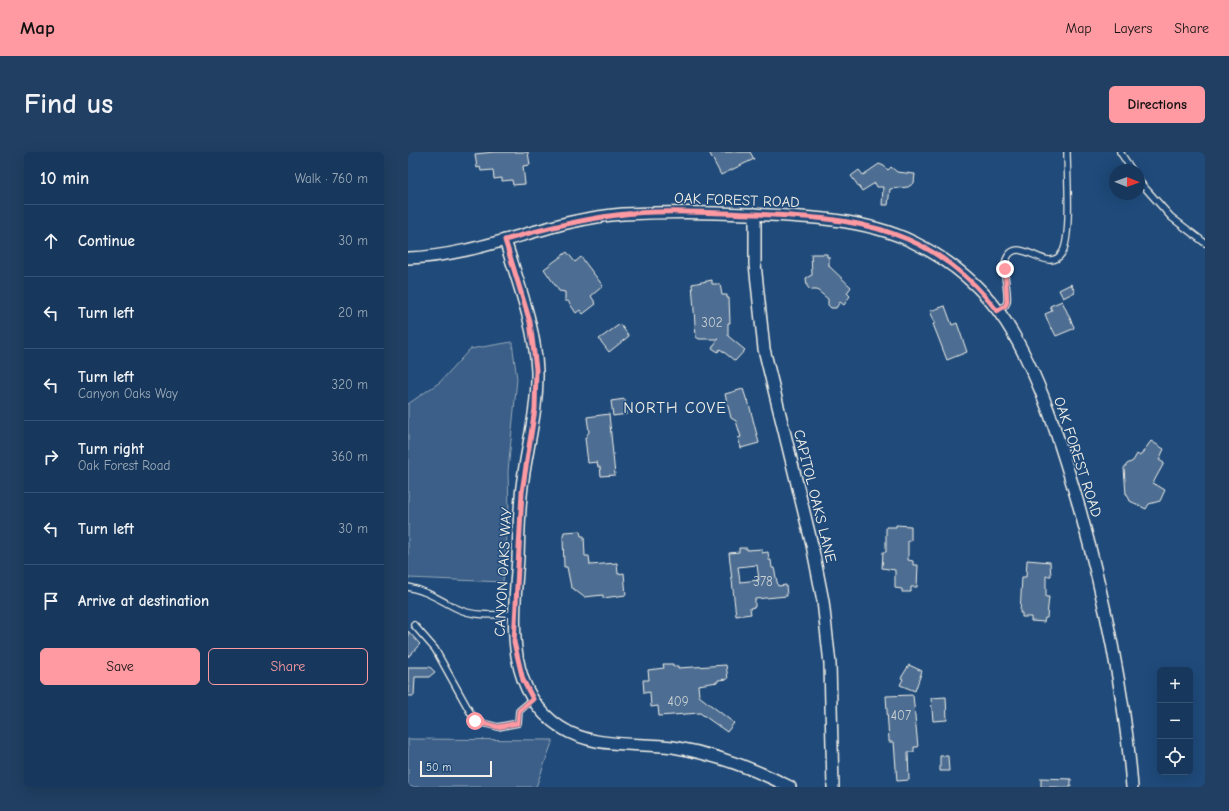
<!DOCTYPE html>
<html lang="en">
<head>
<meta charset="utf-8">
<style>
  :root { --surface:#17385c; --page:#203f62; --text:#f1f3f6; --muted:#9eacbb; --line:#365272; --accent:#ff9aa2 }
  body { margin:0; font-family:"Comic Neue",sans-serif; background:var(--page); color:var(--text) }
  .controls { position:absolute; right:12px; bottom:12px; display:grid; overflow:hidden; border-radius:6px; box-shadow:0 4px 16px #0002 }
  .controls button { width:36px; height:36px; display:grid; place-items:center; padding:0; border:0; border-bottom:1px solid var(--line); background:var(--surface); color:var(--text); font:20px sans-serif }
  .compass { position:absolute; left:701px; top:12px; width:36px; height:36px; border-radius:50%; background:var(--surface); box-shadow:0 4px 16px #0002; rotate:91deg }
  .scale { position:absolute; left:12px; bottom:10px; width:72px; box-sizing:border-box; padding-left:4px; border:2px solid #f4f1e8; border-top:0; font-size:11px; line-height:14px; white-space:nowrap; color:#f4f1e8; -webkit-text-stroke:3px #1f4a7a; paint-order:stroke }
  .stop { position:absolute; width:12px; height:12px; margin:-9px; border:3px solid #ff9aa2; border-radius:50%; background:#fff }
  .stop.end { background:#ff9aa2; border-color:#fff; box-shadow:0 1px 4px #0008 }
  .list { margin:0; padding:0; list-style:none }
  h2 { display:flex; justify-content:space-between; align-items:center; height:52px; margin:0; padding:0 16px; font-size:17px }
  h2 small { font-size:13px; font-weight:400; color:var(--muted) }
  .list li { display:grid; grid-template-columns:26px 1fr auto; gap:12px; align-items:center; box-sizing:border-box; height:72px; padding:0 16px; border-top:1px solid var(--line) }
  .list b { display:block; font-size:15px; white-space:nowrap }
  .list p { margin:0; font-size:13px; white-space:nowrap; color:var(--muted) }
  .list em { font-size:13px; font-style:normal; color:var(--muted) }
  .actions { display:flex; gap:8px; padding:12px 16px }
  .actions a { flex:1; padding:9px 0; border:1px solid var(--accent); border-radius:6px; text-align:center; font-size:14px; color:var(--accent) }
  .actions .main { background:var(--accent); color:#111 }
  .icon { flex:none; width:22px; height:22px; fill:none; stroke:currentColor; stroke-width:2; stroke-linecap:round; stroke-linejoin:round }
  .map { position:relative; flex:none; width:797px; height:635px; overflow:hidden; border-radius:6px }
  header { display:flex; align-items:center; gap:24px; box-sizing:border-box; height:56px; padding:0 20px; background:var(--accent); color:#111 }
  header strong { font-size:19px }
  nav { display:flex; gap:22px; margin-inline-start:auto; font-size:14px }
  .intro { display:flex; align-items:center; justify-content:space-between; box-sizing:border-box; height:96px; padding:0 24px }
  h1 { margin:0; font-size:28px }
  .button { padding:10px 18px; border-radius:6px; background:var(--accent); color:#111; font-size:14px; font-weight:700 }
  main { display:flex; gap:24px; padding:0 24px }
  aside { flex:1; background:var(--surface); border-radius:6px; box-shadow:0 4px 16px #0002 }
  .map>svg:first-child { display:block }
  .green { fill:#3a5f88; stroke:#97a8b8 }
  .building { fill:#4d6e92; stroke:#f4f1e8; fill-rule:evenodd }
  .lines { fill:none; stroke-linecap:round; stroke-linejoin:round }
  .lane-casing { stroke:#f4f1e8; stroke-width:8 }
  .street-casing { stroke:#f4f1e8; stroke-width:14 }
  .lane { stroke:#1f4a7a; stroke-width:5.5 }
  .street { stroke:#1f4a7a; stroke-width:11 }
  .route { stroke:#ff9aa2; stroke-width:5 }
  .labels { text-anchor:middle; dominant-baseline:central; stroke-width:3; stroke-linejoin:round; paint-order:stroke }
  .number-label { font-size:13px; fill:#cad0d2 }
  .street-label { font-size:15px; fill:#f4f1e8; stroke:#1f4a7a }
  .neighbourhood-label { font-size:16px; letter-spacing:1px; fill:#f4f1e8; stroke:#1f4a7a }
</style>
</head>
<body>
<header>
<strong>Map</strong>
<nav><a>Map</a><a>Layers</a><a>Share</a></nav>
</header>
<div class="intro"><h1>Find us</h1><a class="button">Directions</a></div>
<main>
<aside>
<h2>10 min<small>Walk · 760 m</small></h2>
<ul class="list">
<li><svg class="icon" aria-label="ahead" viewBox="0 0 24 24"><path d="M12 20V5M6 11l6-6 6 6"/></svg><div><b>Continue</b></div><em>30 m</em></li>
<li><svg class="icon" aria-label="left" viewBox="0 0 24 24"><path d="M17 20v-9H6M10 6l-5 5 5 5"/></svg><div><b>Turn left</b></div><em>20 m</em></li>
<li><svg class="icon" aria-label="left" viewBox="0 0 24 24"><path d="M17 20v-9H6M10 6l-5 5 5 5"/></svg><div><b>Turn left</b><p>Canyon Oaks Way</p></div><em>320 m</em></li>
<li><svg class="icon" aria-label="right" viewBox="0 0 24 24"><path d="M7 20v-9h11M14 6l5 5-5 5"/></svg><div><b>Turn right</b><p>Oak Forest Road</p></div><em>360 m</em></li>
<li><svg class="icon" aria-label="left" viewBox="0 0 24 24"><path d="M17 20v-9H6M10 6l-5 5 5 5"/></svg><div><b>Turn left</b></div><em>30 m</em></li>
<li><svg class="icon" aria-label="arrive" viewBox="0 0 24 24"><path d="M6 21V4h12l-3 4 3 4H6"/></svg><div><b>Arrive at destination</b></div></li>
</ul>
<div class="actions"><a class="main">Save</a><a>Share</a></div>
</aside>
<div class="map">
<svg width="797" height="635" viewBox="0 0 797 635">
  <rect width="100%" height="100%" fill="#1f4a7a"/>
  <filter id="ink" filterUnits="userSpaceOnUse"><feTurbulence type="fractalNoise" baseFrequency=".025" numOctaves="2"/><feDisplacementMap in="SourceGraphic" scale="8" xChannelSelector="R" yChannelSelector="G"/><feConvolveMatrix kernelMatrix="1 2 1 2 8 2 1 2 1" color-interpolation-filters="sRGB"/></filter>
  <g filter="url(#ink)">
    <!-- green -->
    <g class="green">
      <polygon points="104,190 109,227 100,319 101,360 95,430 0,426 0,252 32,230 62,197"/>
      <polygon points="0,587 145,588 128,635 0,635"/>
    </g>
    <!-- building -->
    <g class="building">
      <polygon points="86,0 120,0 122,13 115,14 117,32 105,33 104,28 94,29 94,26 86,27 85,18 73,19 72,15 69,16 67,2"/>
      <polygon points="301,0 342,0 346,7 313,23"/>
      <polygon points="471,12 476,14 480,18 483,15 489,20 507,22 506,31 500,35 482,37 480,53 474,53 475,35 469,35 467,31 454,39 443,24 451,18 455,23"/>
      <polygon points="159,100 167,110 173,105 195,134 183,144 188,152 175,162 172,158 168,161 160,149 157,149 157,140 151,139 136,117"/>
      <polygon points="403,102 419,102 419,105 421,105 421,114 443,135 439,141 442,144 436,153 432,150 428,156 423,156 420,153 420,147 409,138 402,138 399,134 398,126 404,123"/>
      <polygon points="304,128 304,132 312,132 314,143 319,143 319,146 321,146 322,171 320,171 320,184 337,198 327,209 312,197 310,200 304,196 310,187 291,187 288,185 284,132"/>
      <polygon points="663,132 667,140 655,146 651,138"/>
      <polygon points="654,149 666,175 665,177 648,184 644,176 643,177 637,162 644,159 642,154"/>
      <polygon points="537,154 544,173 549,171 559,200 539,208 525,172 527,171 522,159"/>
      <polygon points="212,172 221,184 201,200 191,187"/>
      <polygon points="335,237 339,249 340,248 351,291 333,296 330,286 333,285 328,269 323,266 317,242"/>
      <polygon points="217,247 219,262 205,264 203,249"/>
      <polygon points="201,262 207,323 193,324 192,315 190,315 189,310 180,311 177,286 181,280 179,265"/>
      <polygon points="743,289 756,297 751,308 756,311 745,331 757,338 752,349 741,352 738,357 722,349 719,342 718,342 716,316 719,312 725,309 729,302 732,304"/>
      <polygon points="488,373 503,374 503,389 500,389 500,408 505,409 505,413 510,413 509,435 503,435 503,440 494,440 494,437 487,436 487,418 474,416 475,400 478,400 478,375 488,375"/>
      <polygon points="172,379 173,384 176,384 177,404 181,404 182,413 209,411 210,422 216,421 218,443 195,446 195,443 176,445 163,435 159,415 156,415 155,385 156,380"/>
      <path d="M331,396H339V398L354,397V401L360,400L361,408H363L364,416H366L370,434L378,433L379,444L347,447V455L342,456L343,462L328,464L321,401L331,400ZM349,413L351,428L332,430L330,415Z"/>
      <polygon points="619,408 642,410 643,424 638,424 638,445 641,445 640,454 639,466 637,466 636,470 623,469 623,465 614,465 614,461 612,461 614,425 618,425"/>
      <polygon points="0,479 12,492 0,505"/>
      <polygon points="255,512 265,512 265,514 270,514 270,516 318,513 320,527 310,528 310,530 290,533 291,544 326,571 319,580 292,561 251,564 250,554 243,555 242,540 236,541 235,528 241,528 240,518 256,516"/>
      <polygon points="501,513 514,519 507,539 492,533 495,527 493,526"/>
      <polygon points="0,515 22,515 27,520 21,525 7,525 6,544 0,544"/>
      <polygon points="505,543 510,595 506,595 506,600 500,600 501,628 489,629 486,590 481,590 481,588 478,544"/>
      <polygon points="538,545 539,568 525,569 523,546"/>
      <polygon points="532,604 540,604 541,619 532,619"/>
      <polygon points="633,626 663,627 663,635 633,635"/>
    </g>
    <g class="lines">
      <!-- lane casing -->
      <g class="lane-casing">
        <g id="lane">
          <polyline points="712,0 724,18"/>
          <polyline points="731,29 763,65 797,91"/>
          <path d="M589,159L597,154L599,150C601,136 592,116 600,104C613,84 640,123 654,101C664,86 659,20 659,0"/>
          <path d="M0,435C21,440 30,447 48,456C66,465 87,463 106,462"/>
          <polyline points="6,473 27,497 67,569 90,575 110,571 111,559 125,547"/>
        </g>
      </g>
      <!-- street casing -->
      <g class="street-casing">
        <g id="street">
          <polyline points="347,62 347,112 356,197 404,393 415,449 422,512 425,635"/>
          <path d="M97,88C110,131 127,174 129,219C130,256 120,291 115,327C111,353 111,379 110,406C106,464 95,537 152,575C185,597 227,590 265,595C306,602 345,616 382,635"/>
          <path d="M0,106C74,104 141,67 215,62C256,60 298,60 339,62C392,64 457,66 505,90C542,108 575,135 598,170C634,227 653,294 672,358C697,449 717,541 724,635"/>
        </g>
      </g>
      <!-- lane -->
      <use href="#lane" class="lane"/>
      <!-- street -->
      <use href="#street" class="street"/>
    </g>
  </g>
  <g class="lines" filter="url(#ink)">
    <!-- route -->
    <path class="route" d="M67,569L90,575L110,571L111,559L125,547L115,528L106,490L114,340L127,257L128,217L122,170L97,88C134,77 171,68 209,63C254,57 301,61 346,62C393,64 442,66 486,82C527,96 563,124 589,159L597,154L599,150L597,117"/>
  </g>
  <g class="labels">
    <!-- number labels -->
    <g class="number-label">
      <text x="304" y="170">302</text>
      <text x="355" y="429">378</text>
      <text x="270" y="549">409</text>
      <text x="493" y="563">407</text>
    </g>
    <!-- street labels -->
    <g class="street-label">
      <text transform="translate(329 48) rotate(2)">OAK FOREST ROAD</text>
      <text transform="translate(670 305) rotate(72)">OAK FOREST ROAD</text>
      <text transform="translate(407 344) rotate(76)">CAPITOL OAKS LANE</text>
      <text transform="translate(95 420) rotate(-87)">CANYON OAKS WAY</text>
    </g>
    <!-- neighbourhood labels -->
    <g class="neighbourhood-label">
      <text x="267" y="256">NORTH COVE</text>
    </g>
  </g>
</svg>
<div class="controls">
<button>+</button>
<button>−</button>
<button><svg class="icon" aria-label="locate" viewBox="0 0 24 24"><circle cx="12" cy="12" r="6"/><path d="M12 2v4M12 18v4M2 12h4M18 12h4"/></svg></button>
</div>
<svg class="compass" viewBox="-18 -18 36 36"><path d="M0-13l5 13h-10z" fill="#e53935"/><path d="M0 13l5-13h-10z" fill="#9eacbb"/></svg>
<div class="scale">50 m</div>
<div class="stop" style="left:67px;top:569px"></div>
<div class="stop end" style="left:597px;top:117px"></div>
</div>
</main>
</body>
</html>
